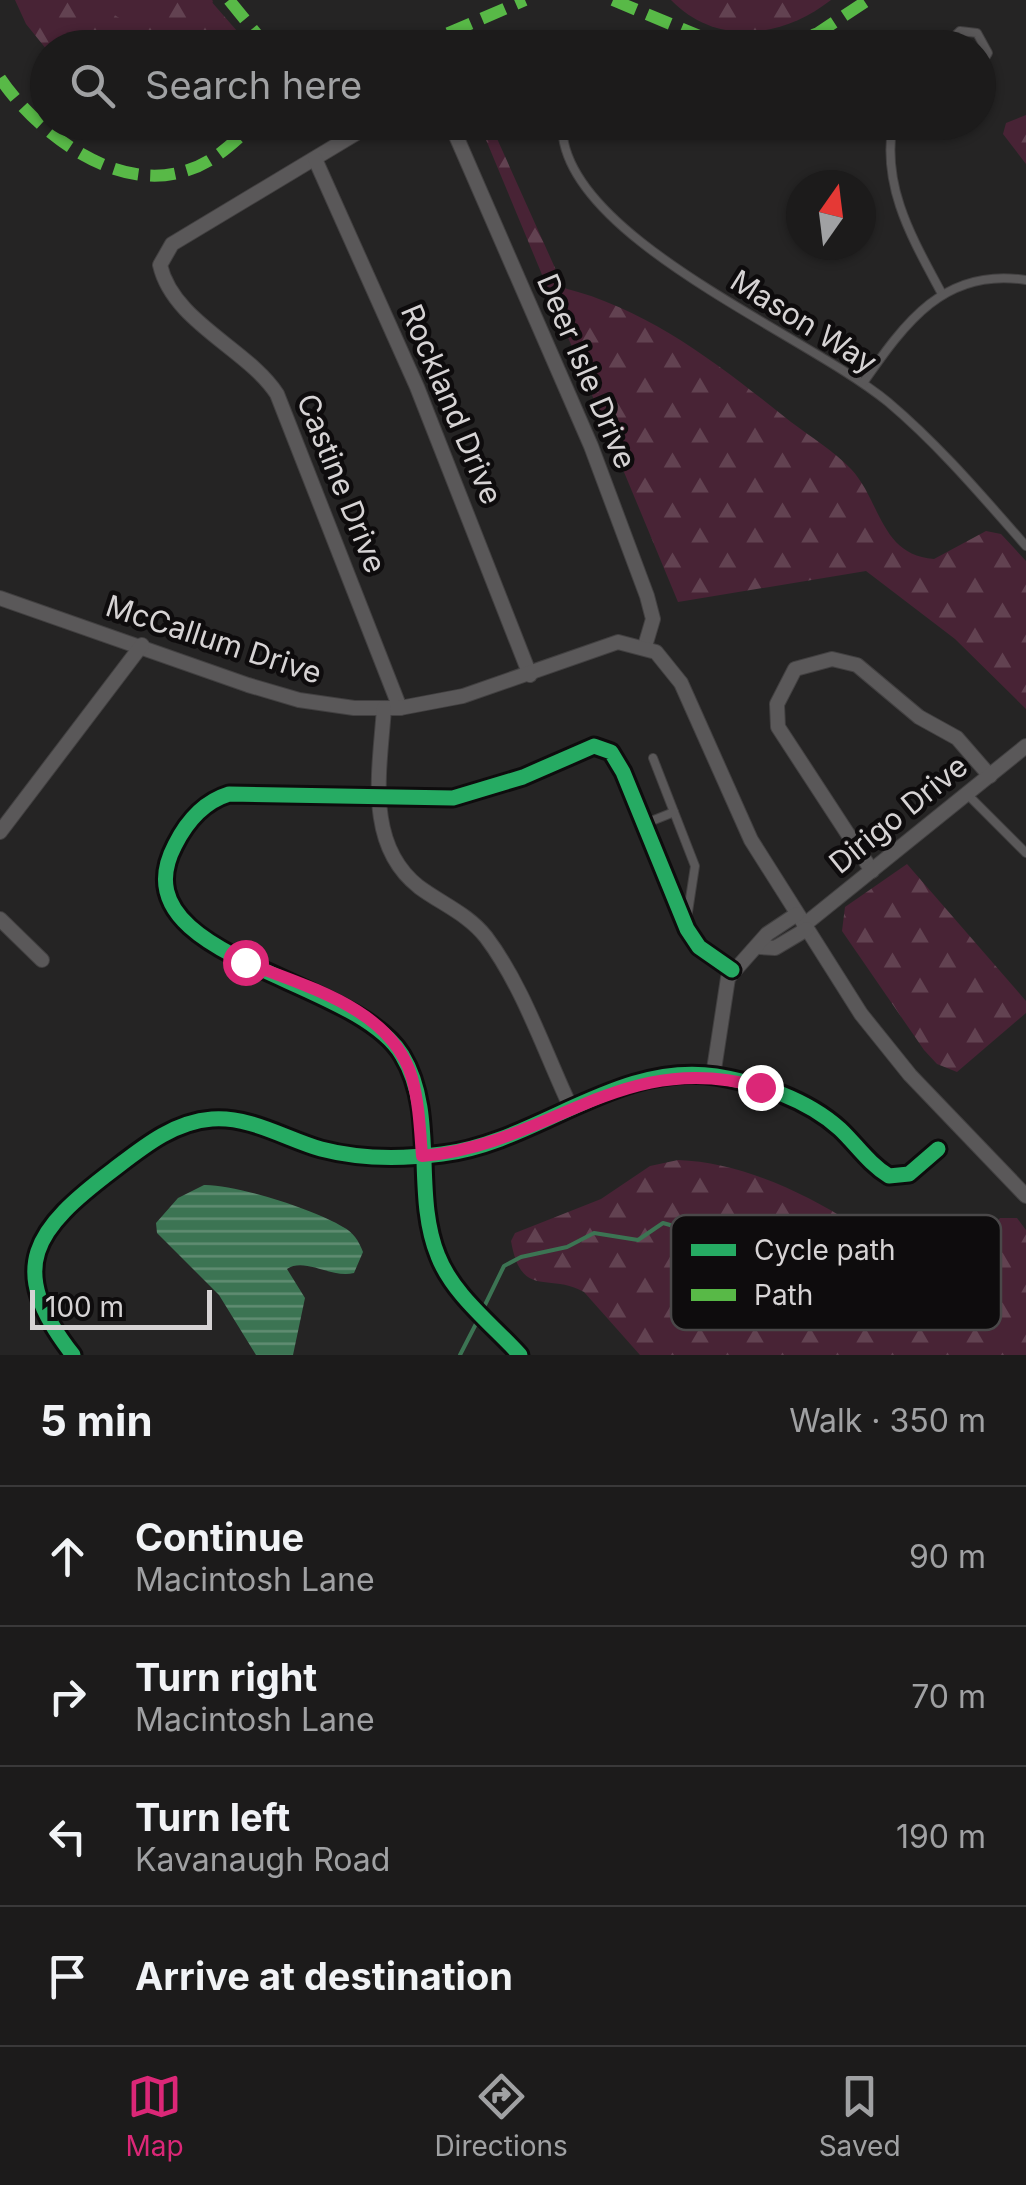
<!DOCTYPE html>
<html lang="en">
<head>
<meta charset="utf-8">
<style>
  :root { --surface:#1c1b1b; --page:#292828; --text:#f1f3f6; --muted:#a0a1a3; --line:#3a393a; --accent:#db2777 }
  body { margin:0; font-family:Inter,sans-serif; background:var(--page); color:var(--text) }
  .compass { position:absolute; left:786px; top:170px; width:90px; height:90px; border-radius:50%; background:var(--surface); box-shadow:0 2px 8px #0004; rotate:14deg }
  .scale { position:absolute; left:30px; bottom:25px; width:182px; box-sizing:border-box; padding-left:10px; border:5px solid #d6d3d4; border-top:0; font-size:28px; line-height:35px; white-space:nowrap; color:#d6d3d4; -webkit-text-stroke:8px #0e0c0d; paint-order:stroke }
  .stop { position:absolute; width:30px; height:30px; margin:-22px; border:8px solid #db2777; border-radius:50%; background:#fff }
  .stop.end { background:#db2777; border-color:#fff; box-shadow:0 2px 10px #0008 }
  .list { margin:0; padding:0; list-style:none }
  h2 { display:flex; justify-content:space-between; align-items:center; height:130px; margin:0; padding:0 40px; font-size:42px }
  h2 small { font-size:32px; font-weight:400; color:var(--muted) }
  .list li { display:grid; grid-template-columns:65px 1fr auto; gap:30px; align-items:center; box-sizing:border-box; height:140px; padding:0 40px; border-top:2px solid var(--line) }
  .list b { display:block; font-size:38px; white-space:nowrap }
  .list p { margin:0; font-size:32px; white-space:nowrap; color:var(--muted) }
  .list em { font-size:32px; font-style:normal; color:var(--muted) }
  .icon { flex:none; width:55px; height:55px; fill:none; stroke:currentColor; stroke-width:2; stroke-linecap:round; stroke-linejoin:round }
  .map { position:relative; flex:none; width:1026px; height:1355px; overflow:hidden }
  .search { position:absolute; background:var(--surface); box-shadow:0 2px 8px #0004; left:30px; right:30px; top:30px; height:110px; display:flex; align-items:center; gap:25px; box-sizing:border-box; padding:0 35px; border-radius:55px; color:var(--muted); font-size:38px }
  .sheet { height:690px; background:var(--surface) }
  nav { display:flex; justify-content:space-around; align-items:center; box-sizing:border-box; height:140px; border-top:2px solid var(--line); background:var(--surface); font-size:28px; color:var(--muted) }
  nav a { display:grid; justify-items:center; gap:5px }
  nav .on { color:var(--accent) }
  .map>svg:first-child { display:block }
  .grass { fill:#482335 }
  .forest { fill:url(#forest-firs) }
  .water { fill:url(#water-rules) }
  .lines { fill:none; stroke-linecap:round; stroke-linejoin:round }
  .stream { stroke:#3c7453; stroke-width:4 }
  .service-casing { stroke:#424041; stroke-width:10 }
  .minor-casing { stroke:#424041; stroke-width:16 }
  .service { stroke:#5a5859; stroke-width:8 }
  .minor { stroke:#5a5859; stroke-width:14 }
  .quiet { stroke:#58b947; stroke-width:12; stroke-dasharray:25 12; stroke-linecap:butt }
  .cycleway-casing { stroke:#0e0c0d; stroke-width:21 }
  .cycleway { stroke:#26ab63; stroke-width:15 }
  .route { stroke:#db2777; stroke-width:12 }
  .labels { text-anchor:middle; dominant-baseline:central; stroke-width:9; stroke-linejoin:round; paint-order:stroke }
  .street-label { font-size:30px; fill:#d6d3d4; stroke:#0e0c0d }
  .key { fill:#0e0c0d; stroke:#4a4849; stroke-width:2.5 }
  .key-label { font-size:28px; fill:#d6d3d4 }
</style>
</head>
<body>
<div class="map">
<svg width="1026" height="1355" viewBox="0 0 1026 1355">
  <defs>
    <pattern id="forest-firs" width="22" height="20" patternUnits="userSpaceOnUse" patternTransform="scale(2.5)"><rect width="22" height="20" fill="#482335"/><path d="M5 1l3.5 6h-7zM16 11l3.5 6h-7z" fill="#624251"/></pattern>
    <pattern id="water-rules" width="6" height="5" patternUnits="userSpaceOnUse" patternTransform="scale(2.5)"><rect width="6" height="5" fill="#3c7453"/><path d="M0 2.5h6" fill="none" stroke="#618d73"/></pattern>
  </defs>
  <rect width="100%" height="100%" fill="#252424"/>
  <!-- grass -->
  <polygon class="grass" points="57,0 212,0 213,1 207,20 161,48 102,48"/>
  <!-- forest -->
  <g class="forest">
    <polygon points="15,0 90,0 121,19 157,16 175,0 210,0 251,47 47,50 26,24"/>
    <path d="M671,0H831C782,38 717,47 671,0Z"/>
    <polygon points="1026,115 1026,164 1003,134 1006,123"/>
    <path d="M479,123H490L564,288C651,310 722,367 791,422C811,437 834,451 851,469C881,501 880,555 934,559L986,531L1001,534L1026,561V709L955,639L866,571L678,602Z"/>
    <polygon points="907,864 1026,1001 1026,1013 957,1072 937,1064 924,1050 842,931 845,907"/>
    <path d="M678,1160C739,1162 801,1191 852,1223C877,1238 901,1270 930,1274C961,1278 983,1238 1000,1218H1017L1026,1230V1355H640L584,1292C549,1272 521,1300 511,1241L515,1233L601,1199L650,1166Z"/>
  </g>
  <!-- water -->
  <path class="water" d="M204,1185C235,1184 316,1210 343,1227C353,1232 359,1241 363,1252L354,1273C332,1279 305,1257 287,1269L305,1298L293,1355H256L219,1295L157,1233L156,1223L178,1198Z"/>
  <g class="lines">
    <!-- stream -->
    <g class="stream">
      <path d="M483,1309L504,1266L521,1257L567,1247L594,1233L638,1240L663,1223C697,1231 714,1261 746,1274"/>
      <polyline points="460,1355 479,1318"/>
    </g>
    <!-- service casing -->
    <g class="service-casing">
      <g id="service">
        <polyline points="942,48 960,31 977,33 988,53 978,70"/>
        <path d="M893,122C881,186 912,238 941,292"/>
        <path d="M563,137C578,243 808,336 888,402C939,445 982,496 1026,546"/>
        <path d="M863,383C905,323 944,267 1026,280"/>
        <polyline points="653,758 695,866 686,925"/>
        <polyline points="967,794 1026,853"/>
        <polyline points="644,824 674,812"/>
      </g>
    </g>
    <!-- minor casing -->
    <g class="minor-casing">
      <g id="minor">
        <path d="M375,122L172,244L160,265C173,322 248,349 277,394L400,708"/>
        <polyline points="450,122 591,446 647,596 653,619 645,646"/>
        <polyline points="315,159 417,387 530,675"/>
        <polyline points="0,598 248,685 299,700 354,708 400,708 463,696 618,642 656,652 681,683 751,840 861,1014 910,1075 1026,1196"/>
        <path d="M384,708C380,769 364,844 419,887C442,904 468,914 486,937C523,986 545,1053 571,1108"/>
        <polyline points="0,832 142,645"/>
        <polyline points="872,871 778,727 777,704 795,669 832,659 857,665 919,717 957,738 990,776"/>
        <polyline points="0,919 42,960"/>
        <polyline points="804,925 1026,746"/>
        <polyline points="760,947 775,948 807,929"/>
        <polyline points="713,1076 728,978 767,934 797,914"/>
        <path d="M73,1355C4,1267 35,1229 113,1170C143,1147 173,1122 212,1119C250,1116 286,1139 321,1149C359,1159 403,1159 442,1154C536,1143 617,1061 716,1076C758,1083 807,1099 840,1129C856,1144 869,1164 889,1176L909,1174L938,1149"/>
        <path d="M520,1355C493,1325 453,1295 438,1256C412,1193 438,1114 402,1055C355,976 115,959 175,845C187,821 203,802 229,794L453,798L523,777L594,746L611,752L623,772L687,929L699,947L732,970"/>
      </g>
    </g>
    <!-- service -->
    <use href="#service" class="service"/>
    <!-- minor -->
    <use href="#minor" class="minor"/>
    <!-- quiet -->
    <g class="quiet">
      <polyline points="229,0 268,48"/>
      <polyline points="613,0 728,48"/>
      <polyline points="414,48 525,0"/>
      <polyline points="778,48 818,33 868,0"/>
      <path d="M0,78C37,133 116,193 185,171C214,163 234,142 256,122"/>
    </g>
    <!-- cycleway casing -->
    <g class="cycleway-casing">
      <g id="cycleway">
        <path d="M73,1355C4,1267 35,1229 113,1170C143,1147 173,1122 212,1119C250,1116 286,1139 321,1149C359,1159 403,1159 442,1154C536,1143 617,1061 716,1076C758,1083 807,1099 840,1129C856,1144 869,1164 889,1176L909,1174L938,1149"/>
        <path d="M520,1355C493,1325 453,1295 438,1256C412,1193 438,1114 402,1055C355,976 115,959 175,845C187,821 203,802 229,794L453,798L523,777L594,746L611,752L623,772L687,929L699,947L732,970"/>
      </g>
    </g>
    <!-- cycleway -->
    <use href="#cycleway" class="cycleway"/>
  </g>
  <g class="lines">
    <!-- route -->
    <path class="route" d="M245,962C304,986 392,1008 412,1078C419,1103 420,1130 422,1156C551,1145 621,1048 760,1087"/>
  </g>
  <g class="labels">
    <!-- street labels -->
    <g class="street-label">
      <text transform="translate(804 321) rotate(32)">Mason Way</text>
      <text transform="translate(587 371) rotate(67)">Deer Isle Drive</text>
      <text transform="translate(452 404) rotate(67)">Rockland Drive</text>
      <text transform="translate(342 483) rotate(68)">Castine Drive</text>
      <text transform="translate(214 639) rotate(18)">McCallum Drive</text>
      <text transform="translate(898 814) rotate(-39)">Dirigo Drive</text>
    </g>
  </g>
  <!-- legend -->
  <rect x="671" y="1215" width="330" height="115" rx="15" class="key"/>
  <rect x="691" y="1244" width="45" height="12" fill="#26ab63"/>
  <rect x="691" y="1289" width="45" height="12" fill="#58b947"/>
  <g class="key-label">
    <text x="754" y="1260">Cycle path</text>
    <text x="754" y="1305">Path</text>
  </g>
</svg>
<svg class="compass" viewBox="-18 -18 36 36"><path d="M0-13l5 13h-10z" fill="#e53935"/><path d="M0 13l5-13h-10z" fill="#a0a1a3"/></svg>
<div class="scale">100 m</div>
<div class="stop" style="left:245px;top:962px"></div>
<div class="stop end" style="left:760px;top:1087px"></div>
<div class="search"><svg class="icon" aria-label="search" viewBox="0 0 24 24"><circle cx="10" cy="10" r="6"/><path d="M15 15l6 6"/></svg>Search here</div>
</div>
<section class="sheet">
<h2>5 min<small>Walk · 350 m</small></h2>
<ul class="list">
<li><svg class="icon" aria-label="ahead" viewBox="0 0 24 24"><path d="M12 20V5M6 11l6-6 6 6"/></svg><div><b>Continue</b><p>Macintosh Lane</p></div><em>90 m</em></li>
<li><svg class="icon" aria-label="right" viewBox="0 0 24 24"><path d="M7 20v-9h11M14 6l5 5-5 5"/></svg><div><b>Turn right</b><p>Macintosh Lane</p></div><em>70 m</em></li>
<li><svg class="icon" aria-label="left" viewBox="0 0 24 24"><path d="M17 20v-9H6M10 6l-5 5 5 5"/></svg><div><b>Turn left</b><p>Kavanaugh Road</p></div><em>190 m</em></li>
<li><svg class="icon" aria-label="arrive" viewBox="0 0 24 24"><path d="M6 21V4h12l-3 4 3 4H6"/></svg><div><b>Arrive at destination</b></div></li>
</ul>
</section>
<nav>
<a class="on"><svg class="icon" aria-label="map" viewBox="0 0 24 24"><path d="M3 6l6-2 6 2 6-2v14l-6 2-6-2-6 2zM9 4v14M15 6v14"/></svg>Map</a>
<a><svg class="icon" aria-label="directions" viewBox="0 0 24 24"><path d="M12 3l9 9-9 9-9-9zM9 14v-3h6M13 9l2 2-2 2"/></svg>Directions</a>
<a><svg class="icon" aria-label="saved" viewBox="0 0 24 24"><path d="M7 4h10v16l-5-4-5 4z"/></svg>Saved</a>
</nav>
</body>
</html>
